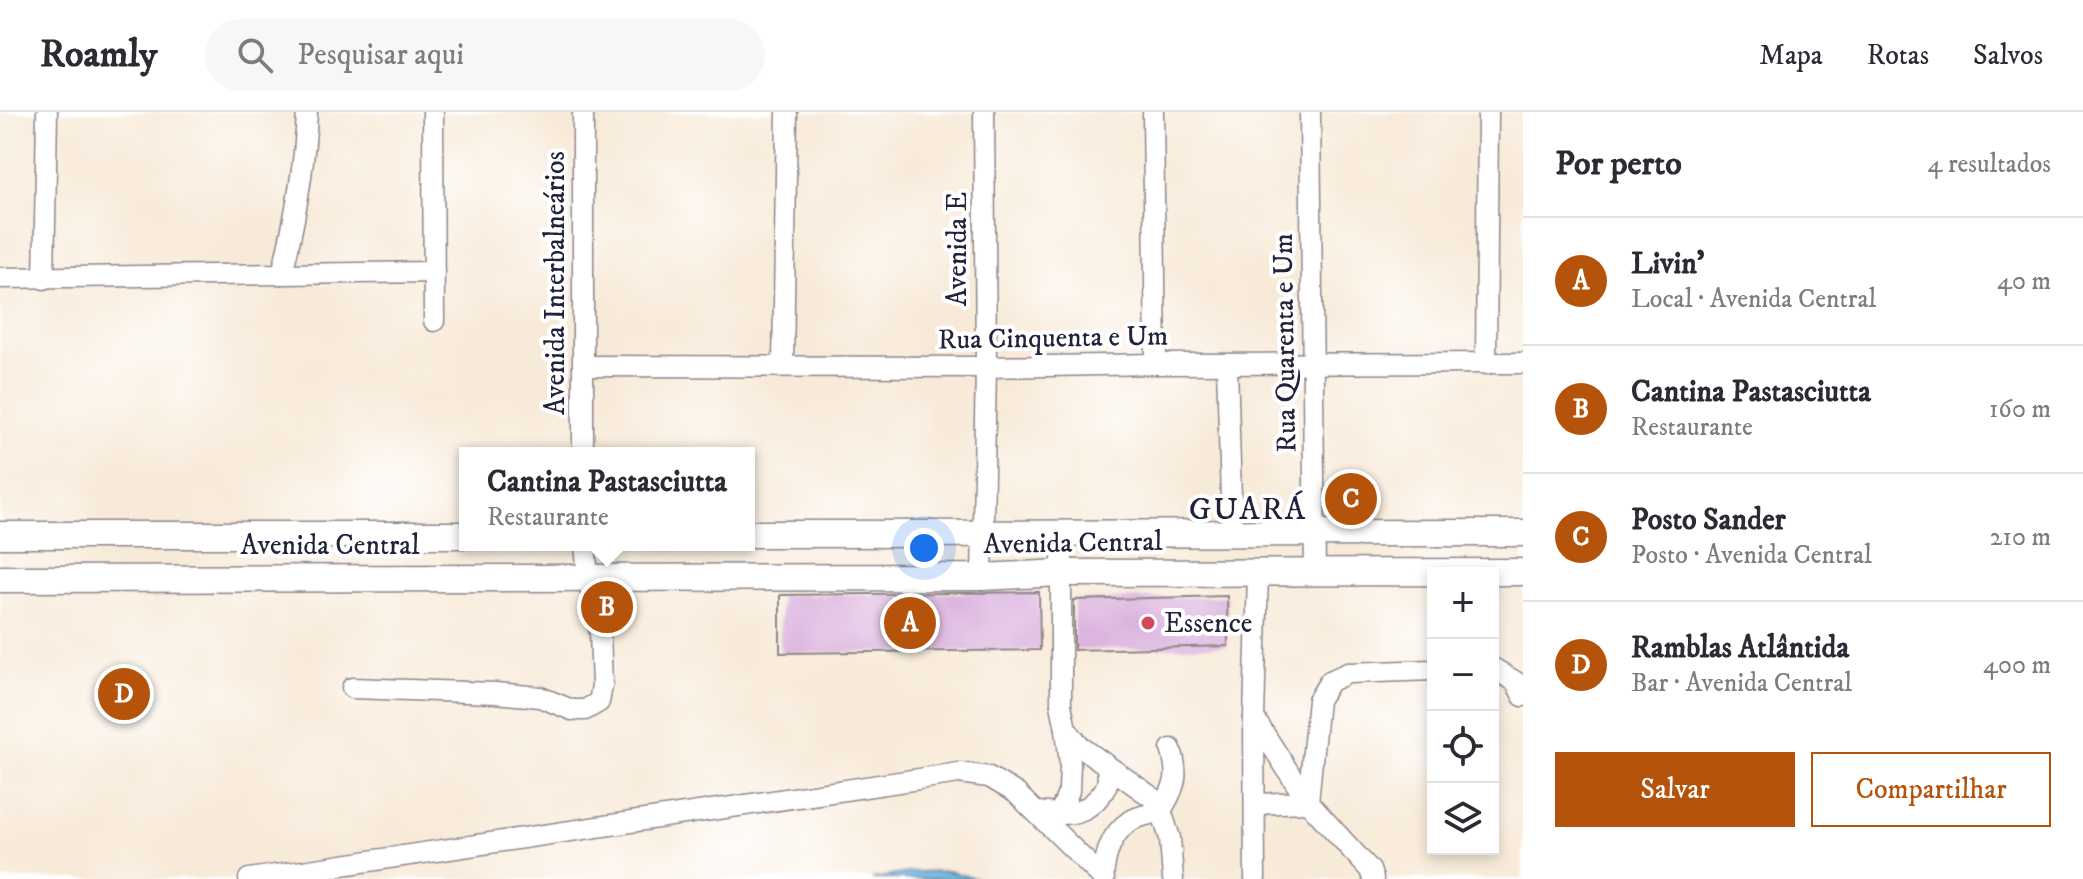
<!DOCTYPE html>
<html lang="pt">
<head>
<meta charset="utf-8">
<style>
  :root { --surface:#fff; --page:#f7f7f7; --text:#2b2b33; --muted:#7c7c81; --line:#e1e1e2; --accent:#b45309 }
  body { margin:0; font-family:"IM FELL DW Pica",serif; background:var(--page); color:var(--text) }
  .controls { position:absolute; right:24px; bottom:24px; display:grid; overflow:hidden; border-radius:0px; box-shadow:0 4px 12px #0003 }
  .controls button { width:72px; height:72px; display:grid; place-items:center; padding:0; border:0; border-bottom:2px solid var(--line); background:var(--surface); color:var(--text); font:40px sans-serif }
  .you { position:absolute; left:924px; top:436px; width:28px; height:28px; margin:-20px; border:6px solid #fff; border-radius:50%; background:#1a73e8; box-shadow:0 0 0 12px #1a73e833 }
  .badge { display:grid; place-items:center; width:52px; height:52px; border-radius:50%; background:var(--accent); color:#fff; font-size:26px; font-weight:700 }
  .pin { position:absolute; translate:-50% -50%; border:4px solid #fff; box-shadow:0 2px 8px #0006 }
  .popup { position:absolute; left:459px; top:335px; width:296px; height:104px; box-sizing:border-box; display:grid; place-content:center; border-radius:0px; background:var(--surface); filter:drop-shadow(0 2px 6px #0005); font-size:26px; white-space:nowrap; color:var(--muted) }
  .popup b { font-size:30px; color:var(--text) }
  .popup::after { content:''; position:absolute; left:50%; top:100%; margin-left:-16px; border:16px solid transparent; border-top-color:var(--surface) }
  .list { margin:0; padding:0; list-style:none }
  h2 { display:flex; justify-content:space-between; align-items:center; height:104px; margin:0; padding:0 32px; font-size:34px }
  h2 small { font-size:26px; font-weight:400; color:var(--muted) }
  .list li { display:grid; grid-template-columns:52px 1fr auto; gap:24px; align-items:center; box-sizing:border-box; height:128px; padding:0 32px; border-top:2px solid var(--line) }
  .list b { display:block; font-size:30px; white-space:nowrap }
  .list p { margin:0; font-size:26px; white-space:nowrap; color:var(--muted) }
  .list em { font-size:26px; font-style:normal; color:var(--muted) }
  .actions { display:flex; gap:16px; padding:24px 32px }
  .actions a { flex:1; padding:18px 0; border:2px solid var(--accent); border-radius:0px; text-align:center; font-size:28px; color:var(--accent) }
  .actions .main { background:var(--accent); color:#fff }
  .icon { flex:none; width:44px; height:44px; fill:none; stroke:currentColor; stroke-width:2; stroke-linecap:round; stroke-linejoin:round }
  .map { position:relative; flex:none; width:1523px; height:767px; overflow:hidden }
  header { display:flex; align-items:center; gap:48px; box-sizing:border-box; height:112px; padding:0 40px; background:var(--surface); border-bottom:2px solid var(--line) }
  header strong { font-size:38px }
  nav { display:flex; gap:44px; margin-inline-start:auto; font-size:28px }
  .search { width:560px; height:72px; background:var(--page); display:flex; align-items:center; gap:20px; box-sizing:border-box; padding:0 28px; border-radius:44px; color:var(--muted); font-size:30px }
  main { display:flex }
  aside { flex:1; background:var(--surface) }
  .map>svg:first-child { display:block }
  .water { fill:#62aedb; stroke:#42688b; stroke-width:2 }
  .building { fill:#dcb4de }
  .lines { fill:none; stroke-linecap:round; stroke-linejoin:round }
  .minor-casing { stroke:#8d868a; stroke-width:23 }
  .major-casing { stroke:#8d868a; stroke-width:29 }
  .minor { stroke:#fff; stroke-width:20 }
  .major { stroke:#fff; stroke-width:26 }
  .poi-dot { fill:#d1495b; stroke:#fff; stroke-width:3 }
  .labels { text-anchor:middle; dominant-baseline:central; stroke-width:8; stroke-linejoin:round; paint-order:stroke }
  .street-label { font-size:28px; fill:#22223b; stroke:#fff }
  .poi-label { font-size:28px; fill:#22223b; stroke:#fff; text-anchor:start }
  .quarter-label { font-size:32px; letter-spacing:2px; fill:#22223b; stroke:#fff }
</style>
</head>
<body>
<header>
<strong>Roamly</strong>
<div class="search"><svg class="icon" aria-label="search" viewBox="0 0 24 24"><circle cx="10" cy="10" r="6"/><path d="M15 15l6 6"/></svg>Pesquisar aqui</div>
<nav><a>Mapa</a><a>Rotas</a><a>Salvos</a></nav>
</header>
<main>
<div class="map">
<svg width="1523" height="767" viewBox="0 0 1523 767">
  <rect width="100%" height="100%" fill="#fff"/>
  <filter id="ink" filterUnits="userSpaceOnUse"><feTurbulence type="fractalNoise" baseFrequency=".0125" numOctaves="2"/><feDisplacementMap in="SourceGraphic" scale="16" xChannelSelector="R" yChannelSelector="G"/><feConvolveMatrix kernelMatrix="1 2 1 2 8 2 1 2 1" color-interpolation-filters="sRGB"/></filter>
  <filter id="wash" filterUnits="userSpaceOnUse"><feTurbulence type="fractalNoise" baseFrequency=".006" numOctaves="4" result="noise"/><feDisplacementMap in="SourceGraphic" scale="32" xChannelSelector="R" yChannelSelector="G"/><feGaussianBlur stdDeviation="1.8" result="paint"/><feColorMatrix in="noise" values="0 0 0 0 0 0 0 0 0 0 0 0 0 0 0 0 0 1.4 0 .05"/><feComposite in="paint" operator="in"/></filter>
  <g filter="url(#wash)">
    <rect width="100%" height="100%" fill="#f8ead8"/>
    <!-- water -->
    <polygon class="water" points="948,759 977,767 872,767 913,760"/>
    <g id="blocks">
      <!-- building -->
      <g class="building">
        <polygon points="1039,480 1040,538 780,541 780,483"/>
        <polygon points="1227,484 1228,534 1074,538 1074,488"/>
      </g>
    </g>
  </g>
  <g filter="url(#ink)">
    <use href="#blocks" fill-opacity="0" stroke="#8d868a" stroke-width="2"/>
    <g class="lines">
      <!-- minor casing -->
      <g class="minor-casing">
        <g id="minor">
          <polyline points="433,0 434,209"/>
          <polyline points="583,0 583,341"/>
          <polyline points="1153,0 1156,252"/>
          <polyline points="1310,0 1315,461"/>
          <path d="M282,162C295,108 305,55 307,0"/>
          <polyline points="0,166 434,160"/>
          <polyline points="44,167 47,0"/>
          <polyline points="1486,252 1488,0"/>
          <polyline points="1227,253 1232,421"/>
          <polyline points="583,254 986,255 1156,252 1523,251"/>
          <polyline points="783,254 787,0"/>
          <polyline points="1064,422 1061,461 1061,593 1066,617 1081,635 1153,686 1161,699 1170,726 1173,767"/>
          <polyline points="982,465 986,255 984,0"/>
          <polyline points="1493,556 1516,570 1523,584"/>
          <polyline points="352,576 495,581 540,585 572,598 585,598 599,590 602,574 600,521 588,465 585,433"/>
          <polyline points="1254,606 1308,690"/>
          <polyline points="1308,690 1318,588 1330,569 1348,561 1433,558"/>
          <polyline points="1256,692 1308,690 1370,758 1373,767"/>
          <path d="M1037,700C1059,703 1081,705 1097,687C1108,676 1110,668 1106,652"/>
          <polyline points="1059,703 1069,679 1070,652 1066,617"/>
          <path d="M1103,766C1105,744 1110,722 1130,709C1138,704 1151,702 1161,699C1175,674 1180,665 1171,637"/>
          <polyline points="249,767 959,661 989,665 1016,681 1104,767"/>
          <polyline points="1255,767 1254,606 1258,461"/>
        </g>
      </g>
      <!-- major casing -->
      <g class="major-casing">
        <g id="major">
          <polyline points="749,422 1523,421"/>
          <polyline points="0,423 465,423"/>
          <polyline points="0,467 982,465 1061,461 1523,460"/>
        </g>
      </g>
      <!-- minor -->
      <use href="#minor" class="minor"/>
      <!-- major -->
      <use href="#major" class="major"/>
    </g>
  </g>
  <!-- markers -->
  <circle class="poi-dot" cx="1148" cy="511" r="8"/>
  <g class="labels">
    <!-- street labels -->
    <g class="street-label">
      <text transform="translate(957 137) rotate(-90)">Avenida E</text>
      <text transform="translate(555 171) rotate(-90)">Avenida Interbalneários</text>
      <text transform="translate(1053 226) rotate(-1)">Rua Cinquenta e Um</text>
      <text transform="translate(1285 231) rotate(-91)">Rua Quarenta e Um</text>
      <text transform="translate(1073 431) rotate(-1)">Avenida Central</text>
      <text x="330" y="433">Avenida Central</text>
    </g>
    <!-- poi labels -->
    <g class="poi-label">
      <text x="1164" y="511">Essence</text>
    </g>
    <!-- quarter labels -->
    <g class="quarter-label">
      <text x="1248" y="398">GUARÁ</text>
    </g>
  </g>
</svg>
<div class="controls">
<button>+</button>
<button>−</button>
<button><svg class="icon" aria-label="locate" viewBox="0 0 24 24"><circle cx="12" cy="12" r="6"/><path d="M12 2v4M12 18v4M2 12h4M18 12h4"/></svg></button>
<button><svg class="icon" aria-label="layers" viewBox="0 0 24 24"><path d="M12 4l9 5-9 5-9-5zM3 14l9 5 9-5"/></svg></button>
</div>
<div class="you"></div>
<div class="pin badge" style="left:910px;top:511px">A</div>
<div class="pin badge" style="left:607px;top:495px">B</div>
<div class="popup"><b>Cantina Pastasciutta</b>Restaurante</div>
<div class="pin badge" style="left:1351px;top:387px">C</div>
<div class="pin badge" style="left:124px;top:582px">D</div>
</div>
<aside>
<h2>Por perto<small>4 resultados</small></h2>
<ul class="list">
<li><span class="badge">A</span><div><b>Livin'</b><p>Local · Avenida Central</p></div><em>40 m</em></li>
<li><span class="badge">B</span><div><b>Cantina Pastasciutta</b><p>Restaurante</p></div><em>160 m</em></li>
<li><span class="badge">C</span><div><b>Posto Sander</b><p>Posto · Avenida Central</p></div><em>210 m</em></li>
<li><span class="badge">D</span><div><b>Ramblas Atlântida</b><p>Bar · Avenida Central</p></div><em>400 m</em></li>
</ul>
<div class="actions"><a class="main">Salvar</a><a>Compartilhar</a></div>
</aside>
</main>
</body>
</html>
